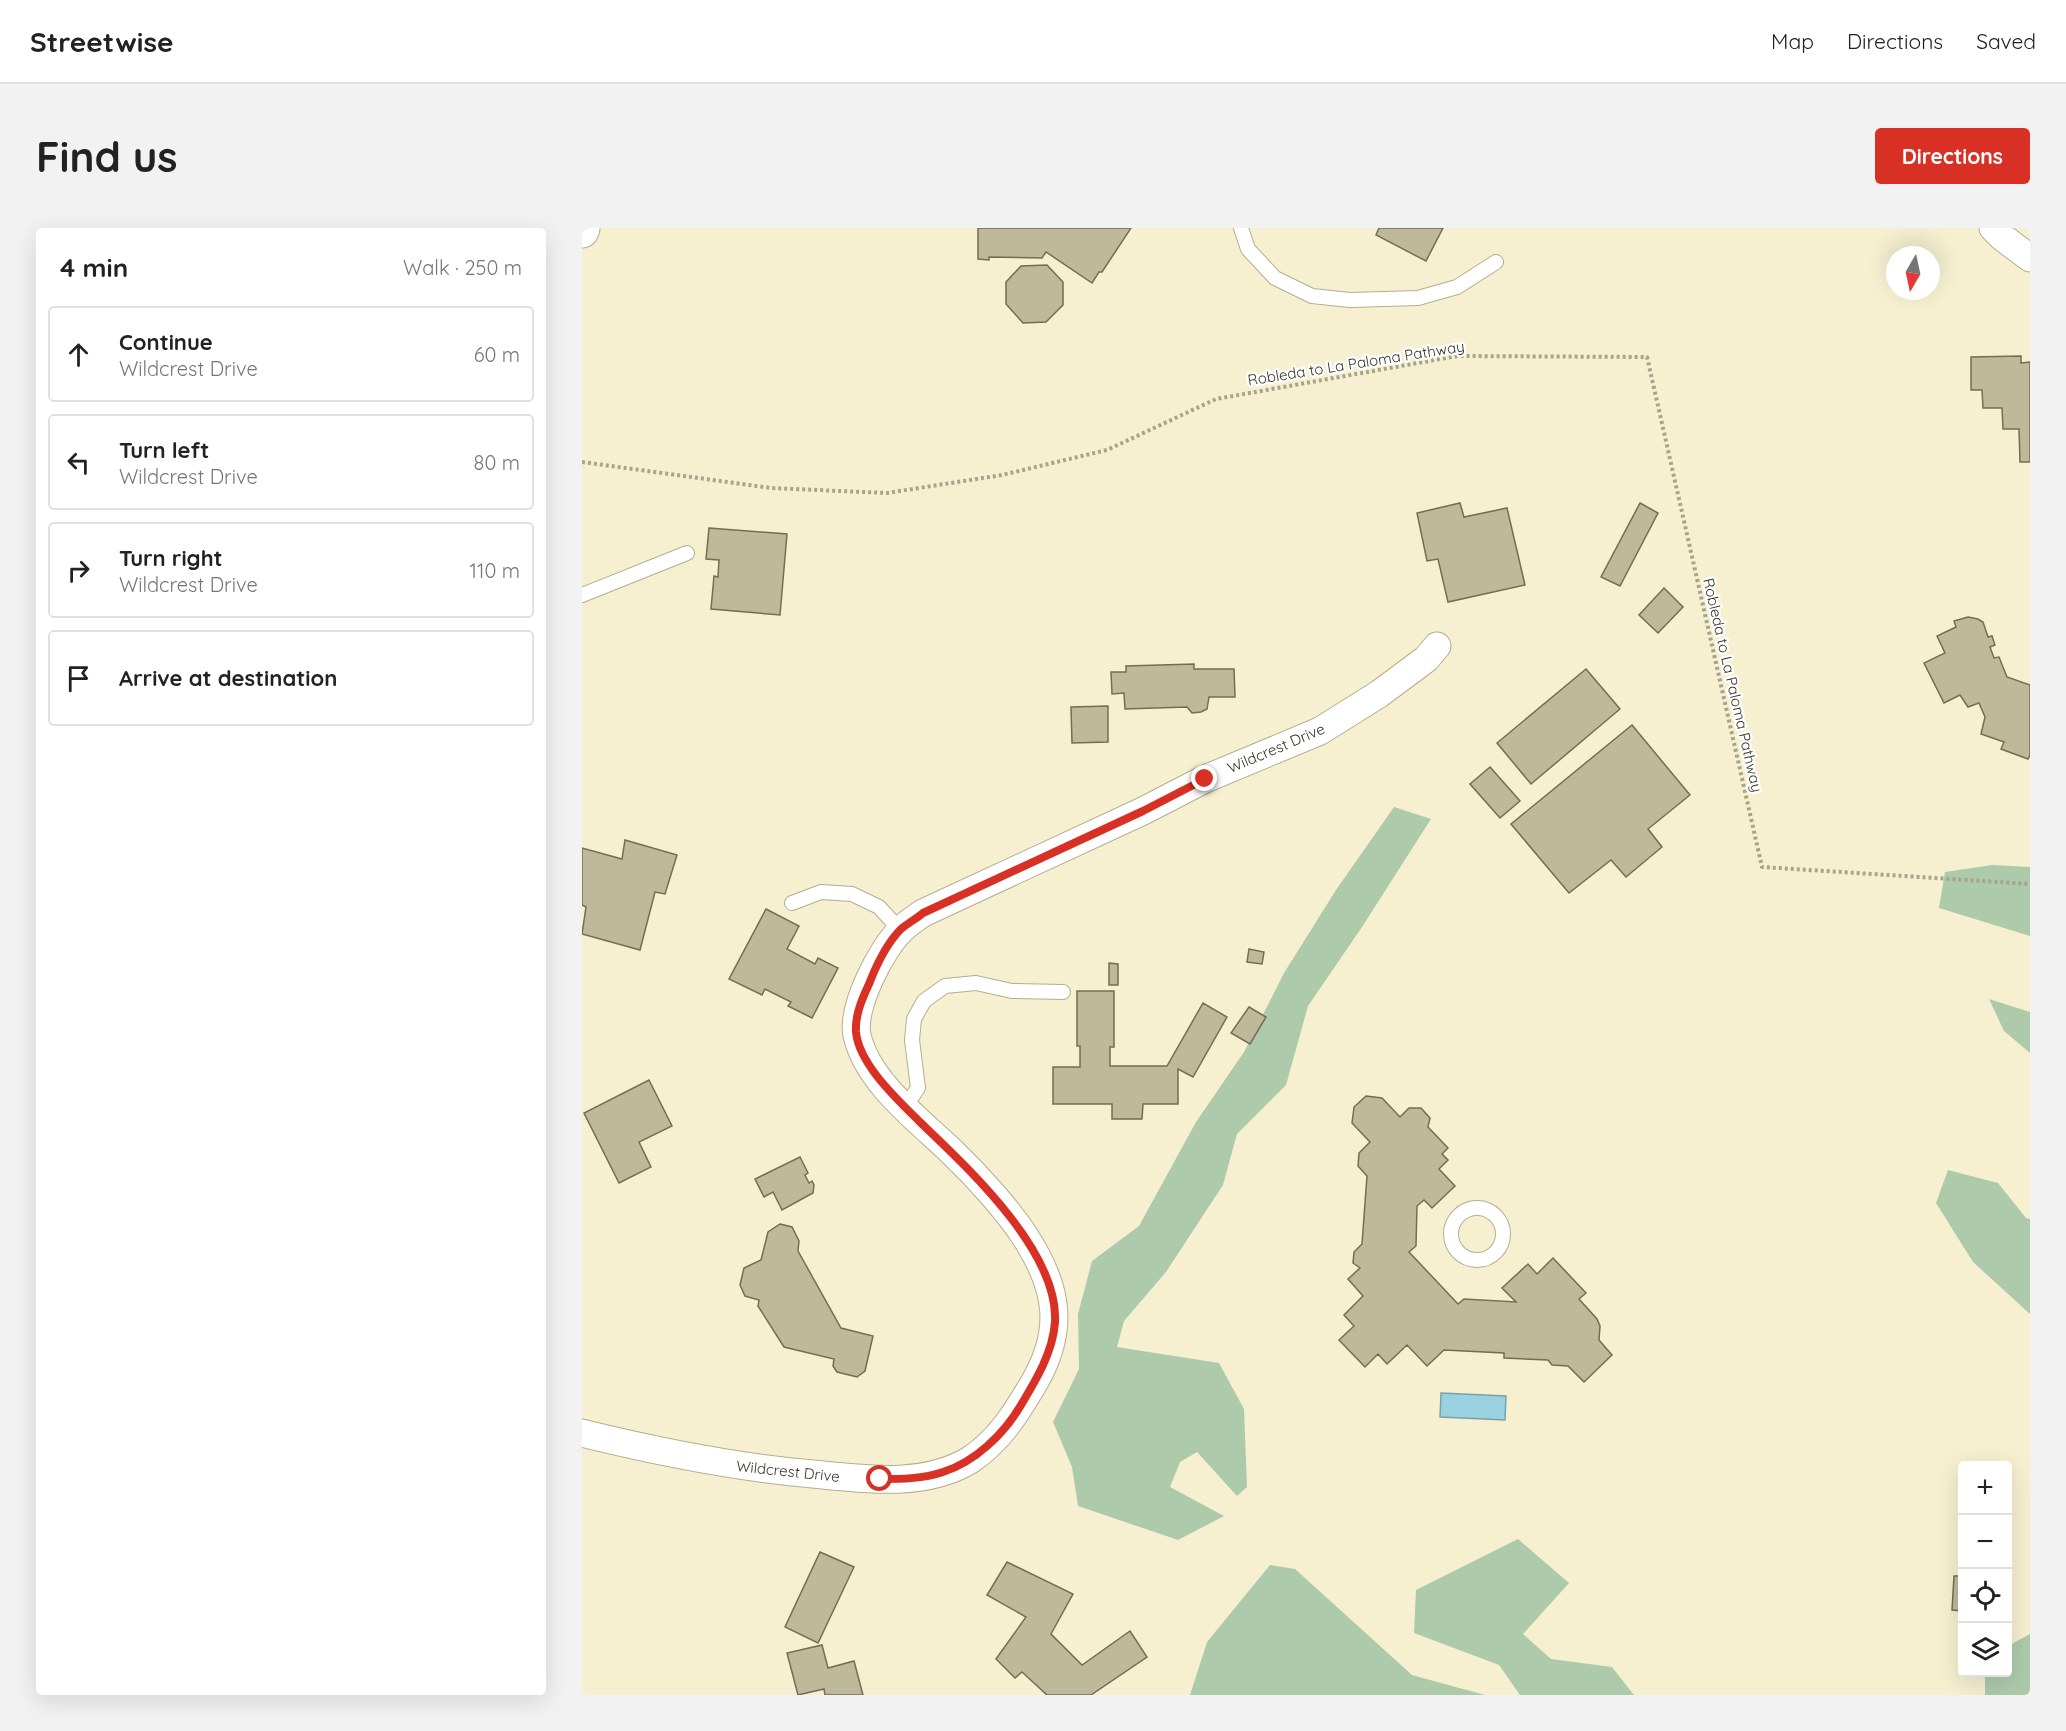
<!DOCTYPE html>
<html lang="en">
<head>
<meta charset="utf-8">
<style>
  :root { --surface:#fff; --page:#f2f2f2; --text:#222; --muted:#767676; --line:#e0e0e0; --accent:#d93025 }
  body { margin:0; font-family:Quicksand,sans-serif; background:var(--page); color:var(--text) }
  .controls { position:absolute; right:18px; bottom:18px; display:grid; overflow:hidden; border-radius:6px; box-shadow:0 6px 24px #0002 }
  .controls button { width:54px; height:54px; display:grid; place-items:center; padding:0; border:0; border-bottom:2px solid var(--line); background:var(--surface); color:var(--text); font:30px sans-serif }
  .compass { position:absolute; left:1304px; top:18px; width:54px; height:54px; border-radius:50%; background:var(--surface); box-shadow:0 6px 24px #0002; rotate:189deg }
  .stop { position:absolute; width:18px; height:18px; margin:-14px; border:4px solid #d93025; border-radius:50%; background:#fff }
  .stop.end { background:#d93025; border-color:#fff; box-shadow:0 2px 6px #0008 }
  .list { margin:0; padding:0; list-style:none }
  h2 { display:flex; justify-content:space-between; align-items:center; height:78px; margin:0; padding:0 24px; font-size:26px }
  h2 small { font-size:20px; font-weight:400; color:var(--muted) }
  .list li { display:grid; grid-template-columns:39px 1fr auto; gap:18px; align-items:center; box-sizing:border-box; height:96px; margin:0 12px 12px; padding:0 12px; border:2px solid var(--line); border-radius:6px }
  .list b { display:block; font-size:22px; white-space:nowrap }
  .list p { margin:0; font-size:20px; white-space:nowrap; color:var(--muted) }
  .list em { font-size:20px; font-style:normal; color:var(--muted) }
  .icon { flex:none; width:33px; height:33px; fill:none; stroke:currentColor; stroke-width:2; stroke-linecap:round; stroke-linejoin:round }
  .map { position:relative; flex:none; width:1448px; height:1467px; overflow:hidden; border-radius:6px }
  header { display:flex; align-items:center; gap:36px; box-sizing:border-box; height:84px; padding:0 30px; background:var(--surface); border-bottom:2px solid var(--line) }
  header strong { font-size:28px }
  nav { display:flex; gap:33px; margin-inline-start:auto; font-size:21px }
  .intro { display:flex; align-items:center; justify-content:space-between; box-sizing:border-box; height:144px; padding:0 36px }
  h1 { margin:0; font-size:42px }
  .button { padding:15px 27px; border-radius:6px; background:var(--accent); color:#fff; font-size:21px; font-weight:700 }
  main { display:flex; gap:36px; padding:0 36px }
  aside { flex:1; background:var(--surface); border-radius:6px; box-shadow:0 6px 24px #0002 }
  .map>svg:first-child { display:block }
  .green { fill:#adcaab }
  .water { fill:#99d1e0; stroke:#7ba2a9; stroke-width:1.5 }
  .building { fill:#beb99b; stroke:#736e52; stroke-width:1.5 }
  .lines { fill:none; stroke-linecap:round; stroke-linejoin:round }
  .lane-casing { stroke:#b4ae91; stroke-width:16 }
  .street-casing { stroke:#b4ae91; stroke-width:29 }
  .secondary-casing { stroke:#b4ae91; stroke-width:35 }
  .path { stroke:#a7a38c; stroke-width:4; stroke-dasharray:3 3; stroke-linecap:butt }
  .lane { stroke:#fff; stroke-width:14 }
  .street { stroke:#fff; stroke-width:27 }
  .secondary { stroke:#fff; stroke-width:33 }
  .route { stroke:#d93025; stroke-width:8 }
  .labels { text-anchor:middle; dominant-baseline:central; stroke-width:4.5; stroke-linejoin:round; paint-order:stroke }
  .street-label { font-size:15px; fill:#363428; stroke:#fff }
</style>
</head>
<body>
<header>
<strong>Streetwise</strong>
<nav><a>Map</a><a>Directions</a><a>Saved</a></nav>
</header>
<div class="intro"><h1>Find us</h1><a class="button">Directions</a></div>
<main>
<aside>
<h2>4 min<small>Walk · 250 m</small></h2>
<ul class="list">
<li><svg class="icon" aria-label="ahead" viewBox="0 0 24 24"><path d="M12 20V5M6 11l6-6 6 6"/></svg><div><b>Continue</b><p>Wildcrest Drive</p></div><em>60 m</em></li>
<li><svg class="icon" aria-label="left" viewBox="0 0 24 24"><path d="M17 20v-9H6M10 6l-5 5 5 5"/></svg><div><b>Turn left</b><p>Wildcrest Drive</p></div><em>80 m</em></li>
<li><svg class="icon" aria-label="right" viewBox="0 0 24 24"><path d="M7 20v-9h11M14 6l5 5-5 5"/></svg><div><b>Turn right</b><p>Wildcrest Drive</p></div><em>110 m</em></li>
<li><svg class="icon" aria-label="arrive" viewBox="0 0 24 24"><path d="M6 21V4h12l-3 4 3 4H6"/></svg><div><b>Arrive at destination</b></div></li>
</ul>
</aside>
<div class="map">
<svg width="1448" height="1467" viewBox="0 0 1448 1467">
  <rect width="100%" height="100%" fill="#f6f0d1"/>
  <!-- green -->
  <g class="green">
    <polygon points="812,579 849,591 780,699 726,778 704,857 655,906 641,957 584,1044 542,1093 535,1119 637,1135 662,1181 665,1259 655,1268 615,1224 598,1234 588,1259 642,1288 596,1312 496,1278 490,1239 471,1194 497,1141 496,1086 510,1033 557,998 614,894 662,824 702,745 754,662"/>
    <polygon points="1410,637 1448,639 1448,708 1357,680 1363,644"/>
    <polygon points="1407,771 1448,784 1448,825 1422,803"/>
    <polygon points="1366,942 1416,955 1444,990 1448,991 1448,1086 1391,1034 1354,975"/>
    <polygon points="936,1311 987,1355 941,1406 969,1431 1030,1439 1052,1467 938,1467 917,1437 832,1405 834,1362"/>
    <polygon points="688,1337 713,1341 830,1447 903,1467 608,1467 625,1414"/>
    <polygon points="1448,1406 1448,1467 1403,1467 1403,1445 1426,1444 1426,1418"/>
  </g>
  <!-- water -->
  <polygon class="water" points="859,1165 924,1168 923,1192 858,1189"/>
  <!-- building -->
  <g class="building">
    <polygon points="396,0 549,0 520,44 517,44 510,55 464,24 460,30 407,29 407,32 396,31"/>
    <polygon points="797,0 861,0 844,33 794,7"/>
    <polygon points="465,37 481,54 481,77 464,94 441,95 424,76 424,54 439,38"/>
    <polygon points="1439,128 1439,135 1448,134 1448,234 1438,234 1437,201 1421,201 1420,180 1401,180 1400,162 1389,162 1389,129"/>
    <polygon points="878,275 882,289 925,280 943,357 866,374 856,331 845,333 835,285"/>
    <polygon points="1058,275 1076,285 1038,358 1019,349"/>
    <polygon points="127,300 205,306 198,387 129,381 132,348 136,349 137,332 124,331"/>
    <polygon points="1082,360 1101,379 1076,405 1057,387"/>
    <polygon points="1386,389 1396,391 1401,394 1406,409 1410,408 1413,417 1408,419 1412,430 1417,429 1425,449 1448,457 1448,527 1446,531 1419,521 1422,514 1399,506 1403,489 1397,475 1386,479 1378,467 1362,475 1342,435 1363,425 1355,408 1374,399 1372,393"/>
    <polygon points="612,436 612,441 652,441 653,469 627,469 625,481 619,484 610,485 605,479 543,481 542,465 530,466 529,444 544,444 544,438"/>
    <polygon points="1004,441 1038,481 949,556 915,515"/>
    <polygon points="526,478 526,514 490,515 489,479"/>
    <polygon points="1050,497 1108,567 1066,601 1080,619 1044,649 1029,632 987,665 929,596"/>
    <polygon points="908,539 938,573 918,590 888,556"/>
    <polygon points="43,612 95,627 83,666 73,664 58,722 0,706 4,679 0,677 0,620 40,631"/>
    <polygon points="184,681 217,698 205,721 233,736 236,730 256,740 230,790 206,778 209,774 183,761 180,767 147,751"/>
    <polygon points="667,721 682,724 680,736 665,734"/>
    <polygon points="527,735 536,736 536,757 527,757"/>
    <polygon points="495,763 532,763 532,819 528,819 528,838 585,838 621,775 645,789 611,849 596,841 596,876 561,876 560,891 530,891 530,876 471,876 471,839 498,839 498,818 495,818"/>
    <polygon points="667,779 684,789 668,816 649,805"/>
    <polygon points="67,852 90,898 57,914 69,939 37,955 2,885"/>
    <polygon points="784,868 800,870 818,889 827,880 839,880 848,890 846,899 866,920 860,926 866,932 857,941 873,958 850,980 842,972 835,978 834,1018 827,1024 876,1076 882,1071 934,1074 920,1060 946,1036 955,1046 971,1030 1004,1065 997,1071 1015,1091 1018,1098 1017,1112 1030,1127 1002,1154 986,1138 970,1137 966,1132 922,1130 922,1125 862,1122 845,1138 825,1117 805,1136 796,1126 783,1139 757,1112 772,1098 762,1087 781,1068 766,1051 778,1040 771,1035 772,1024 780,1016 785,948 776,938 777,925 788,914 770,895 772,879"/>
    <polygon points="218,929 226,945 223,947 227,955 230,953 232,957 231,965 200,982 191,964 182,969 173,951"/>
    <polygon points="198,996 210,999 217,1013 216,1023 259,1100 291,1108 283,1143 275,1149 255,1144 251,1138 252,1131 202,1119 176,1078 177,1072 163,1068 158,1057 162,1040 179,1032 186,1004"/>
    <polygon points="238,1324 272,1339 236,1415 203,1399"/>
    <polygon points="425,1334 491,1366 469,1406 500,1437 548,1403 565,1429 509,1467 465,1467 440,1444 433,1450 414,1431 444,1389 405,1367"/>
    <polygon points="1372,1348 1380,1348 1380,1383 1370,1382"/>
    <polygon points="240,1417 246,1440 272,1433 281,1467 243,1467 242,1461 216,1467 205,1425"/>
  </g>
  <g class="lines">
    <!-- lane casing -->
    <g class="lane-casing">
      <g id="lane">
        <polyline points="659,0 666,21 693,50 730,68 768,72 836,70 875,59 914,34"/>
        <polyline points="0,367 105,325"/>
        <polyline points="210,675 239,664 270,666 297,679 318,702"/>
        <polyline points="323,879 336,860 330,812 332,791 342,773 363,758 394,755 430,763 481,764"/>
        <circle cx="895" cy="1006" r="26"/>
      </g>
    </g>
    <!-- street casing -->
    <g class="street-casing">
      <g id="street">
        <polyline points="1411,0 1420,9 1448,30"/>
        <path d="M0,1205C77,1224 152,1239 231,1246C282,1251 342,1260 388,1232C417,1213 435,1184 452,1155C483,1102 476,1060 444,1010C426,982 395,948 371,925C338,893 285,854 275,807C269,780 300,719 320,701C326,695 334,690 341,685L561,583L623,551L738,503L797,466L844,431L855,418"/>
      </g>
    </g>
    <!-- secondary casing -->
    <g class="secondary-casing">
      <polyline id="secondary" points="0,3 1,0"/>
    </g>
    <!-- path -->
    <polyline class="path" points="0,234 189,260 305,265 420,247 525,222 634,171 875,128 1065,129 1180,639 1448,656"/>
    <!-- lane -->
    <use href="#lane" class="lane"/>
    <!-- street -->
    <use href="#street" class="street"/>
    <!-- secondary -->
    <use href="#secondary" class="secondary"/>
  </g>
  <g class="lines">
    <!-- route -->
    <path class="route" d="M298,1251C318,1251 341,1251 361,1244C393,1234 422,1206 439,1177C454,1152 471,1124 473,1094C477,1024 386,940 339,895C317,873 277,837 274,804C273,787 280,771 287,756C294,738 305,715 319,701C326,695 334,691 341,685L561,583L623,551"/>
  </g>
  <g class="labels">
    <!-- street labels -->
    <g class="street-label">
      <text transform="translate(774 135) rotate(-9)">Robleda to La Paloma Pathway</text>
      <text transform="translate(1151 457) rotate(77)">Robleda to La Paloma Pathway</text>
      <text transform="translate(694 520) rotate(-23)">Wildcrest Drive</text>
      <text transform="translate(206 1243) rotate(6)">Wildcrest Drive</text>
    </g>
  </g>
</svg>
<div class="controls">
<button>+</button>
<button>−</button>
<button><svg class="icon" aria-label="locate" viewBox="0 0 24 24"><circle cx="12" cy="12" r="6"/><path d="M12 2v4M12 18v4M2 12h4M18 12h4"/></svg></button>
<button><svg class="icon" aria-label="layers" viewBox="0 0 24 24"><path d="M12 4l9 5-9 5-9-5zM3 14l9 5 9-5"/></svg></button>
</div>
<svg class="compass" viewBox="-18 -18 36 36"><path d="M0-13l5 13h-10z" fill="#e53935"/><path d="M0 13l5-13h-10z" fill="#767676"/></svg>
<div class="stop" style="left:298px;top:1251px"></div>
<div class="stop end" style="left:623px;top:551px"></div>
</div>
</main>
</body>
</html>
